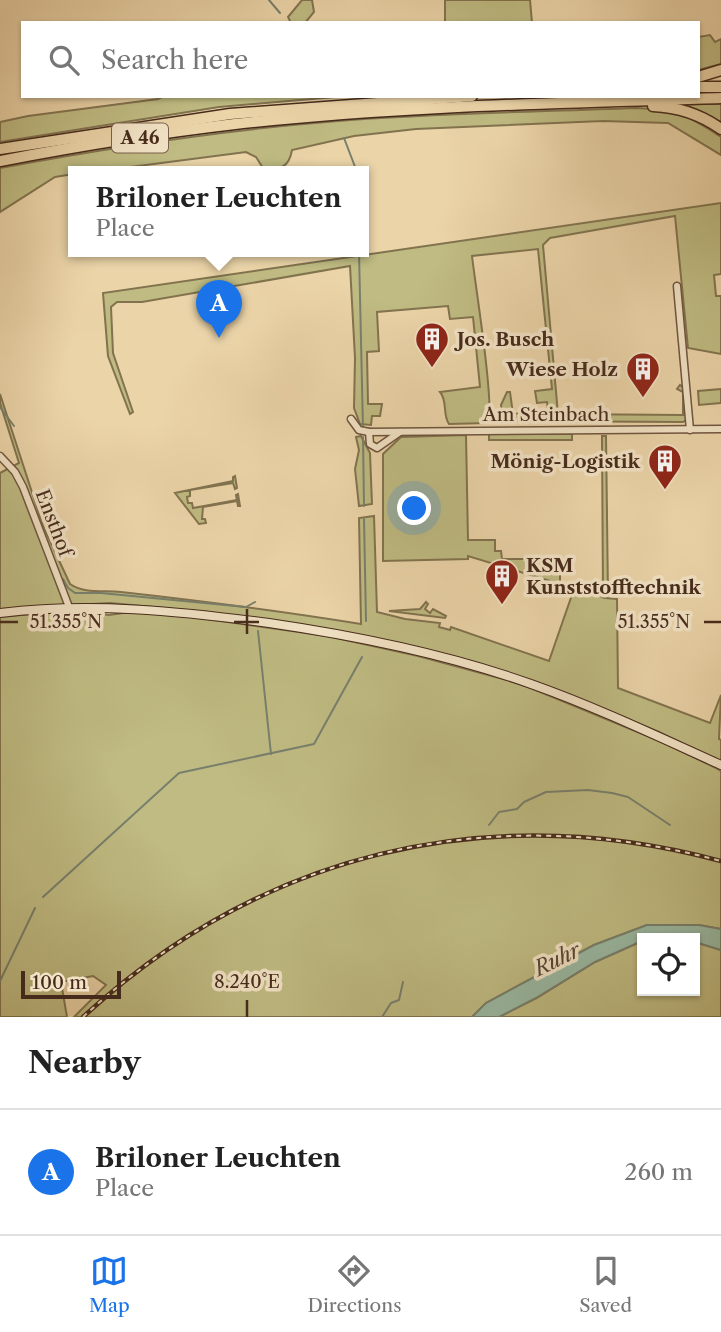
<!DOCTYPE html>
<html lang="en">
<head>
<meta charset="utf-8">
<style>
  :root { --surface:#fff; --page:#f6f6f6; --text:#222; --muted:#767676; --line:#e0e0e0; --accent:#1a73e8 }
  body { margin:0; font-family:"Libre Caslon Text",serif; background:var(--page); color:var(--text) }
  .controls { position:absolute; right:21px; bottom:21px; display:grid; overflow:hidden; border-radius:0px; box-shadow:0 2px 5px #0004 }
  .controls button { width:63px; height:63px; display:grid; place-items:center; padding:0; border:0; border-bottom:2px solid var(--line); background:var(--surface); color:var(--text); font:35px sans-serif }
  .scale { position:absolute; left:21px; bottom:18px; width:100px; box-sizing:border-box; padding-left:7px; border:4px solid #462b1c; border-top:0; font-size:19px; line-height:24px; white-space:nowrap; color:#462b1c; -webkit-text-stroke:5px #f2e3c6; paint-order:stroke }
  .you { position:absolute; left:415px; top:509px; width:24px; height:24px; margin:-18px; border:5px solid #fff; border-radius:50%; background:#1a73e8; box-shadow:0 0 0 10px #1a73e833 }
  .badge { display:grid; place-items:center; width:46px; height:46px; border-radius:50%; background:var(--accent); color:#fff; font-size:23px; font-weight:700 }
  .pin { position:absolute; translate:-50% -58px; filter:drop-shadow(0 2px 4px #0008) }
  .pin::after { content:''; position:absolute; top:37px; width:24px; height:21px; background:inherit; clip-path:polygon(0 0,100% 0,50% 100%) }
  .popup { position:absolute; left:68px; top:166px; width:301px; height:91px; box-sizing:border-box; display:grid; place-content:center; border-radius:0px; background:var(--surface); filter:drop-shadow(0 2px 5px #0005); font-size:23px; white-space:nowrap; color:var(--muted) }
  .popup b { font-size:26px; color:var(--text) }
  .popup::after { content:''; position:absolute; left:50%; top:100%; margin-left:-14px; border:14px solid transparent; border-top-color:var(--surface) }
  .list { margin:0; padding:0; list-style:none }
  h2 { display:flex; justify-content:space-between; align-items:center; height:91px; margin:0; padding:0 28px; font-size:30px }
  h2 small { font-size:23px; font-weight:400; color:var(--muted) }
  .list li { display:grid; grid-template-columns:46px 1fr auto; gap:21px; align-items:center; box-sizing:border-box; height:126px; padding:0 28px; border-top:2px solid var(--line) }
  .list b { display:block; font-size:26px; white-space:nowrap }
  .list p { margin:0; font-size:23px; white-space:nowrap; color:var(--muted) }
  .list em { font-size:23px; font-style:normal; color:var(--muted) }
  .icon { flex:none; width:38px; height:38px; fill:none; stroke:currentColor; stroke-width:2; stroke-linecap:round; stroke-linejoin:round }
  .map { position:relative; flex:none; width:721px; height:1017px; overflow:hidden }
  .search { position:absolute; background:var(--surface); box-shadow:0 2px 5px #0004; left:21px; right:21px; top:21px; height:77px; display:flex; align-items:center; gap:18px; box-sizing:border-box; padding:0 24px; border-radius:0px; color:var(--muted); font-size:26px }
  .sheet { height:217px; background:var(--surface) }
  nav { display:flex; justify-content:space-around; align-items:center; box-sizing:border-box; height:98px; border-top:2px solid var(--line); background:var(--surface); font-size:19px; color:var(--muted) }
  nav a { display:grid; justify-items:center; gap:4px }
  nav .on { color:var(--accent) }
  .map>svg:first-child { display:block }
  .green { fill:#bfbb82; stroke:#82734f; stroke-width:2 }
  .water { fill:#99b9a3; stroke:#78806d; stroke-width:2 }
  .lines { fill:none; stroke-linecap:round; stroke-linejoin:round }
  .stream { stroke:#78806d; stroke-width:2 }
  .minor-casing { stroke:#6f553f; stroke-width:9 }
  .secondary-casing { stroke:#462b1c; stroke-width:10 }
  .motorway-casing { stroke:#462b1c; stroke-width:13 }
  .minor { stroke:#f2e3c6; stroke-width:6 }
  .secondary { stroke:#f2e3c6; stroke-width:8 }
  .motorway { stroke:#ebd4a8; stroke-width:10 }
  .rail-casing { stroke:#462b1c; stroke-width:4.5 }
  .rail { stroke:#f2e3c6; stroke-width:2; stroke-dasharray:5; stroke-linecap:butt }
  .ticks { fill:none; stroke:#462b1c; stroke-width:2.5 }
  .labels { text-anchor:middle; dominant-baseline:central; stroke-width:7; stroke-linejoin:round; paint-order:stroke }
  .shield { fill:#f2e3c6; stroke:#7a624f; stroke-width:2 }
  .shield-label { font-size:18px; font-weight:bold; fill:#462b1c }
  .poi-label { font-size:19px; font-weight:bold; fill:#462b1c; stroke:#f2e3c6; text-anchor:start }
  .street-label { font-size:19px; fill:#462b1c; stroke:#f2e3c6 }
  .water-label { font-size:21px; font-style:italic; fill:#574737; stroke:#f2e3c6 }
  .ticks-label { font-size:18px; text-anchor:middle; fill:#462b1c; stroke:#f2e3c6; stroke-width:7; stroke-linejoin:round; paint-order:stroke }
</style>
</head>
<body>
<div class="map">
<svg width="721" height="1017" viewBox="0 0 721 1017">
  <rect width="100%" height="100%" fill="#ebd4a8"/>
  <filter id="stains"><feTurbulence type="fractalNoise" baseFrequency=".00286" numOctaves="4"/><feColorMatrix values="0 0 0 0 .2 0 0 0 0 .09 0 0 0 0 .02 0 0 0 .5 -.17"/></filter>
  <radialGradient id="worn" r=".72"><stop offset=".6" stop-color="#630" stop-opacity="0"/><stop offset="1" stop-color="#630" stop-opacity=".3"/></radialGradient>
  <!-- green -->
  <g class="green">
    <polygon points="302,0 312,0 314,12 305,23 291,23 288,17"/>
    <polygon points="530,0 532,23 445,23 445,0"/>
    <polygon points="710,35 715,42 721,39 721,64 698,70 698,37"/>
    <polygon points="164,96 335,96 335,97 219,107 0,142 0,122 28,116 158,99"/>
    <polygon points="683,104 721,104 721,125"/>
    <path d="M636,108C673,109 691,116 721,137V155L668,123L603,121L416,129L354,136L292,150C289,168 280,170 263,168L256,157L246,152L92,172H74V174L55,177L0,212V168C112,147 224,130 338,121C437,113 537,112 636,108Z"/>
    <path d="M721,203V274L714,275L716,296H721V354L688,348L675,216L550,238L543,245L558,414L683,415V392L677,389L680,385L685,389L686,420L683,422L503,421L501,405L507,392H510L513,414L548,411L547,402L537,403L535,391L552,389L538,249L472,256C475,283 495,406 488,423L449,424C442,414 448,401 440,392L480,387L473,317L450,319L448,306L377,312L379,351L367,352L368,404H382L380,416H372L371,425L360,424L354,408L355,358L350,266L142,302H117L111,307L113,353L133,412L130,414L108,356L103,293Z"/>
    <polygon points="721,389 721,403 699,405 698,391"/>
    <path d="M0,394L43,526L70,584C84,594 104,590 121,592C202,601 281,611 361,624L359,518L374,516L377,612L405,619L440,623L439,627L450,630L451,627L549,661L574,589L603,597L602,436H606L608,596L605,598L617,599L618,688L710,723L721,695L719,739L721,740V762L659,732L569,695L451,657L208,612L110,603L0,609V473L19,463L0,403Z"/>
    <rect x="489" y="434" width="83" height="6"/>
    <polygon points="466,435 468,540 495,540 495,551 501,551 502,559 560,559 560,584 468,556 468,559 383,561 383,454 401,437"/>
    <polygon points="361,436 370,453 372,504 359,506 355,469 359,450 356,437"/>
    <polygon points="235,476 237,488 235,489 233,483 190,490 190,496 187,497 188,503 192,503 193,508 237,500 236,495 238,494 240,506 238,506 237,501 203,507 202,519 205,519 206,523 199,524 175,493 233,481 233,477"/>
    <polygon points="426,602 428,604 425,609 430,613 433,609 446,616 445,618 389,611 420,609"/>
    <polygon points="68,611 109,615 130,612 185,616 327,636 418,656 521,684 662,742 714,767 721,771 721,929 699,925 647,925 594,945 486,1003 472,1017 74,1017 106,985 93,976 61,982 67,1017 0,1017 0,617"/>
    <polygon points="642,941 642,991 695,991 695,942 721,950 721,1017 499,1017 537,998 595,962"/>
  </g>
  <!-- water -->
  <polygon class="water" points="647,925 699,925 721,929 721,950 695,942 695,938 642,938 642,941 595,962 536,998 499,1017 472,1017 486,1003 594,945"/>
  <g class="lines">
    <!-- stream -->
    <g class="stream">
      <polyline points="269,0 280,13"/>
      <polyline points="344,138 357,172"/>
      <polyline points="359,252 363,429"/>
      <polyline points="0,407 14,426"/>
      <polyline points="363,437 364,506"/>
      <polyline points="364,519 366,621"/>
      <polyline points="63,579 68,588 75,593 101,593 246,607 255,602"/>
      <polyline points="258,631 271,754"/>
      <polyline points="489,825 499,812 517,809 524,802 546,792 588,790 612,793 628,797 670,825"/>
      <polyline points="43,897 179,773 314,744 362,657"/>
      <polyline points="0,981 35,908"/>
      <polyline points="382,1017 391,1003 399,1000 403,982"/>
    </g>
    <!-- minor casing -->
    <g class="minor-casing">
      <g id="minor">
        <polyline points="677,286 690,430"/>
        <polyline points="351,419 359,430 369,432 721,429"/>
        <polyline points="369,432 370,444 377,448 400,432"/>
        <polyline points="0,456 15,472 23,487 69,607"/>
      </g>
    </g>
    <!-- secondary casing -->
    <g class="secondary-casing">
      <path id="secondary" d="M0,613C90,602 179,611 269,623C358,636 447,654 531,684C596,707 659,737 721,765"/>
    </g>
    <!-- motorway casing -->
    <g class="motorway-casing">
      <g id="motorway">
        <polyline points="698,77 721,70"/>
        <polyline points="698,87 721,87"/>
        <path d="M653,106C678,107 700,114 721,129"/>
        <polyline points="0,149 230,114 472,96"/>
        <path d="M0,161C78,146 157,133 235,124C396,106 559,103 721,98"/>
      </g>
    </g>
    <!-- minor -->
    <use href="#minor" class="minor"/>
    <!-- secondary -->
    <use href="#secondary" class="secondary"/>
    <!-- motorway -->
    <use href="#motorway" class="motorway"/>
    <!-- rail casing -->
    <g class="rail-casing">
      <path id="rail" d="M83,1017C261,853 487,798 721,861"/>
    </g>
    <!-- rail -->
    <use href="#rail" class="rail"/>
  </g>
  <!-- ticks -->
  <path class="ticks" d="M247,609V634M0,622H18M234,622H259M704,622H721M247,1000V1017"/>
  <!-- icons -->
  <defs>
    <g id="building-pin" transform="scale(1.75)"><path d="M0 17L-7.5 6A9.5 9.5 0 1 1 7.5 6Z" fill="#8f2418" stroke="#f2e3c6"/><path d="M-4-6H4V6H1V3H-1V6H-4ZM-2.5-4.3h1.7v1.8h-1.7ZM.8-4.3h1.7v1.8H.8ZM-2.5-1h1.7V.8h-1.7ZM.8-1h1.7V.8H.8Z" fill="#fff"/></g>
  </defs>
  <g fill-rule="evenodd">
    <use href="#building-pin" x="432" y="339"/>
    <use href="#building-pin" x="643" y="369"/>
    <use href="#building-pin" x="665" y="461"/>
    <use href="#building-pin" x="502" y="576"/>
  </g>
  <g class="labels">
    <!-- shield labels -->
    <rect class="shield" x="112" y="123.5" width="56" height="29" rx="5"/>
    <g class="shield-label">
      <text x="140" y="138">A 46</text>
    </g>
    <!-- poi labels -->
    <g class="poi-label">
      <text x="457" y="339">Jos. Busch</text>
      <text x="618" y="369" text-anchor="end">Wiese Holz</text>
      <text x="640" y="461" text-anchor="end">Mönig-Logistik</text>
      <text x="526" y="565">KSM<tspan x="526" dy="22">Kunststofftechnik</tspan></text>
    </g>
    <!-- street labels -->
    <g class="street-label">
      <text x="546" y="414">Am Steinbach</text>
      <text transform="translate(54 523) rotate(69)">Ensthof</text>
    </g>
    <!-- water labels -->
    <g class="water-label">
      <text transform="translate(557 959) rotate(-26)">Ruhr</text>
    </g>
  </g>
  <g class="ticks-label">
    <text x="66" y="628">51.355°N</text>
    <text x="654" y="628">51.355°N</text>
    <text x="247" y="988">8.240°E</text>
  </g>
  <rect width="100%" height="100%" filter="url(#stains)"/>
  <rect width="100%" height="100%" fill="url(#worn)"/>
</svg>
<div class="controls">
<button><svg class="icon" aria-label="locate" viewBox="0 0 24 24"><circle cx="12" cy="12" r="6"/><path d="M12 2v4M12 18v4M2 12h4M18 12h4"/></svg></button>
</div>
<div class="scale">100 m</div>
<div class="you"></div>
<div class="pin badge" style="left:219px;top:338px">A</div>
<div class="popup"><b>Briloner Leuchten</b>Place</div>
<div class="search"><svg class="icon" aria-label="search" viewBox="0 0 24 24"><circle cx="10" cy="10" r="6"/><path d="M15 15l6 6"/></svg>Search here</div>
</div>
<section class="sheet">
<h2>Nearby<small></small></h2>
<ul class="list">
<li><span class="badge">A</span><div><b>Briloner Leuchten</b><p>Place</p></div><em>260 m</em></li>
</ul>
</section>
<nav>
<a class="on"><svg class="icon" aria-label="map" viewBox="0 0 24 24"><path d="M3 6l6-2 6 2 6-2v14l-6 2-6-2-6 2zM9 4v14M15 6v14"/></svg>Map</a>
<a><svg class="icon" aria-label="directions" viewBox="0 0 24 24"><path d="M12 3l9 9-9 9-9-9zM9 14v-3h6M13 9l2 2-2 2"/></svg>Directions</a>
<a><svg class="icon" aria-label="saved" viewBox="0 0 24 24"><path d="M7 4h10v16l-5-4-5 4z"/></svg>Saved</a>
</nav>
</body>
</html>
